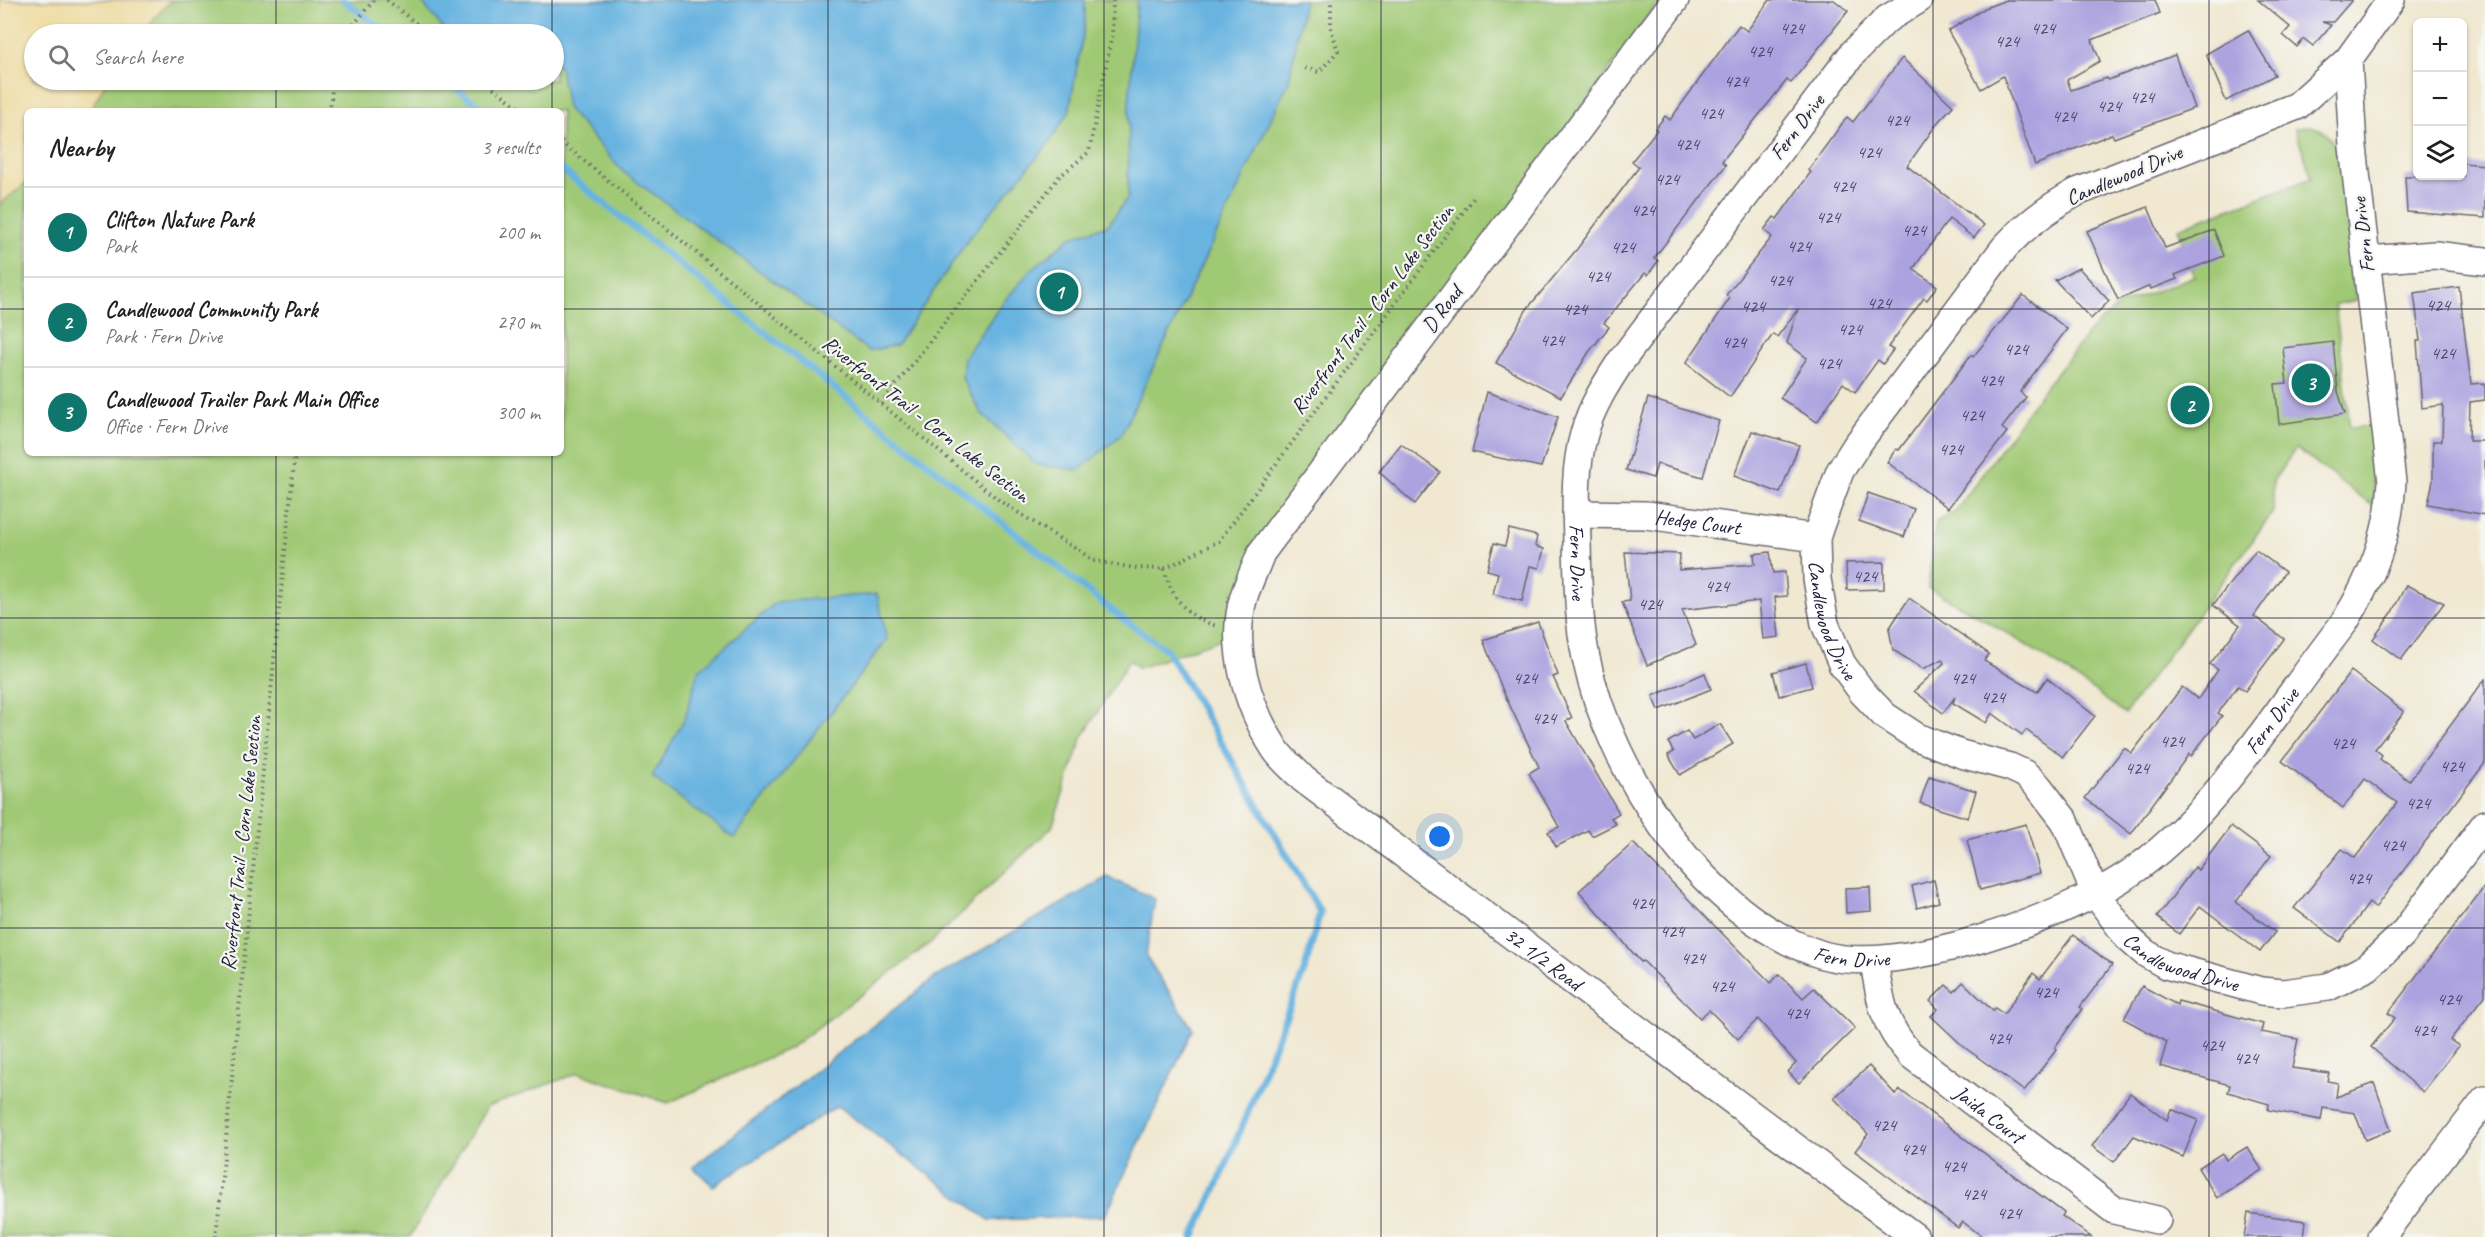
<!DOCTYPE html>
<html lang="en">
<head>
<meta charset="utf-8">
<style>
  :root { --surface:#fff; --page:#f6f6f6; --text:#222; --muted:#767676; --line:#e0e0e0; --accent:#0f766e }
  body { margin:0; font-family:Caveat,sans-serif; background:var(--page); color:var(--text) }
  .controls { position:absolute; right:18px; top:18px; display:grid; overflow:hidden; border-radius:9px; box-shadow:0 2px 4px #0004 }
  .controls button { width:54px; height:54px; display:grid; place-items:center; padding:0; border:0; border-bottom:2px solid var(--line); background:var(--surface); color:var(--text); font:30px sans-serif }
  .you { position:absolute; left:1440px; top:837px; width:21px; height:21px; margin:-15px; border:4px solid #fff; border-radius:50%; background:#1a73e8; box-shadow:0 0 0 9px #1a73e833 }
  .badge { display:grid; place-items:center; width:39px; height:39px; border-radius:50%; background:var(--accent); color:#fff; font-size:20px; font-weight:700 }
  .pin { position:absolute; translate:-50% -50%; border:3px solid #fff; box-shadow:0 2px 6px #0006 }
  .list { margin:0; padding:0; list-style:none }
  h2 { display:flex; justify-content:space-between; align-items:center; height:78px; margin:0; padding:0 24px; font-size:26px }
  h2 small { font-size:20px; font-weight:400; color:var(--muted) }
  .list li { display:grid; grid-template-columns:39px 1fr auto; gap:18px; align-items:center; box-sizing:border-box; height:90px; padding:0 24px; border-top:2px solid var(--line) }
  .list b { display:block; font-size:22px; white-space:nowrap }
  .list p { margin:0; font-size:20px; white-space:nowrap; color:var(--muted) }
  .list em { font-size:20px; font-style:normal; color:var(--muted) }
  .icon { flex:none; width:33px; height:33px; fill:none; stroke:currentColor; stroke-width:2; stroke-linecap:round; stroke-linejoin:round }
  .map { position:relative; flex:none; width:2485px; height:1237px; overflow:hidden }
  .search { position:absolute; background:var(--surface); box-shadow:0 2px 4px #0004; left:24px; top:24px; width:540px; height:66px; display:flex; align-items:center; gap:15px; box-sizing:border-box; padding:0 21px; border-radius:33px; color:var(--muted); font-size:22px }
  .panel { position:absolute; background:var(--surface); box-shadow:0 2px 4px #0004; left:24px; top:108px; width:540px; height:348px; border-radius:9px }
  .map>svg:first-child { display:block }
  .green { fill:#a0c975; stroke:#617658; stroke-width:1.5 }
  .sand { fill:#eeda9e; stroke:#887e6c; stroke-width:1.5 }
  .water { fill:#67b3e0; stroke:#446a8e; stroke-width:1.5 }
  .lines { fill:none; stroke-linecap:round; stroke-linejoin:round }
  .stream { stroke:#67b3e0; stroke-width:7 }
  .building { fill:#aba2df }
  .minor-casing { stroke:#6a6770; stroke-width:30 }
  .path { stroke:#6a6770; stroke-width:4; stroke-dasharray:1.5 4.5; stroke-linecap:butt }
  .minor { stroke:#fff; stroke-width:27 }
  .grid { fill:none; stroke:#22223b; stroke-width:1.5; stroke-opacity:0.55 }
  .labels { text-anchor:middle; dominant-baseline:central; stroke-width:4.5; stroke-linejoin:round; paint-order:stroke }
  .number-label { font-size:18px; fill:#444264 }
  .street-label { font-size:21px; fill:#22223b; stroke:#f6f6f2 }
</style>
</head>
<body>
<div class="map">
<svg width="2485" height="1237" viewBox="0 0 2485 1237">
  <rect width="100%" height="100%" fill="#f6f6f2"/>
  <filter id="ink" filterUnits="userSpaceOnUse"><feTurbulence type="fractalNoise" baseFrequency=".0167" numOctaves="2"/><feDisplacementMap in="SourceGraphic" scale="12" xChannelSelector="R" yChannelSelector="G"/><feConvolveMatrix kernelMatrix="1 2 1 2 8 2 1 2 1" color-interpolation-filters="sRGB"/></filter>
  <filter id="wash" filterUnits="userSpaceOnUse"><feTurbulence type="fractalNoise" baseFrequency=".008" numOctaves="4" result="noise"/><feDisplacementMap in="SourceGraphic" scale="24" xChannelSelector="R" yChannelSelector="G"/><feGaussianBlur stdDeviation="1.35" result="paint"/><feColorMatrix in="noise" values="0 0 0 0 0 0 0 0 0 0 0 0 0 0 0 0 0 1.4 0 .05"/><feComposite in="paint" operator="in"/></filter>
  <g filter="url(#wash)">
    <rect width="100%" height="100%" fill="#f0e8d1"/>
    <!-- green -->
    <g class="green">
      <polygon points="150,0 1660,0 1283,520 1238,633 1139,668 1129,660 1082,738 1052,827 929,944 790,1048 668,1103 578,1073 487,1107 410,1237 0,1237 0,167 27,137 27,453 561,453 561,111 51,111 79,80 554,80 554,34 119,34"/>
      <path d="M2307,126C2315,127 2322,128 2328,135C2347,155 2352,268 2356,301L2335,304L2350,428L2370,426L2375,470L2373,506L2296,448L2273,481V512L2125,714C2060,664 2000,627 1928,588L1936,522L1955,512L2048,383L2094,327L2118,306L2194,276L2178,228L2312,178L2295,129Z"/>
    </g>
    <!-- sand -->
    <polygon class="sand" points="0,0 175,0 168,3 141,34 34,34 34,80 107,80 90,111 27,111 27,182 0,204"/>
    <!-- water -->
    <g class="water">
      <polygon points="420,0 1085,0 1085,23 1069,112 1049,143 970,237 897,345 869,351 622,171 567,108 560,67 554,64 554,34 446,32"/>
      <polygon points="1137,0 1304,0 1289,81 1121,435 1079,470 1037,465 981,413 962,378 964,357 1001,305 1031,270 1071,237 1108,225 1128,197 1129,103"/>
      <polygon points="877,594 887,640 734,838 652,777 685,718 698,671 776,602"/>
      <polygon points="1107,877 1155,899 1146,956 1193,1029 1105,1216 989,1220 837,1106 713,1186 693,1167 934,978"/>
    </g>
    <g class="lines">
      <!-- stream -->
      <g class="stream">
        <polyline points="343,0 388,34"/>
        <polyline points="445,80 486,111"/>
        <polyline points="561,169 1120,617 1167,650 1320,912 1305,969 1223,1173 1193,1237"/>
      </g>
    </g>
    <g id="blocks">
      <!-- building -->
      <g class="building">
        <polygon points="1770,0 1834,0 1848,11 1791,83 1787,80 1722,161 1726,165 1654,258 1658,261 1648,275 1645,273 1604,323 1609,327 1589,352 1561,397 1496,363 1527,309 1577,249 1639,167 1632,161 1657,130 1655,129 1665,116 1670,120 1739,25 1747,31"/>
        <polygon points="2006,0 2155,0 2160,13 2092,40 2100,61 2067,80 2071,90 2107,78 2108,80 2175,55 2194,108 2114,138 2112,134 2035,165 2003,76 1981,89 1948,31 1985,8"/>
        <polygon points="2258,0 2352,0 2333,22 2322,22 2331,25 2313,46 2304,39 2297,47 2283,35 2290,27"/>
        <polygon points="2248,30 2275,75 2226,101 2206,54"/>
        <polygon points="1902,58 1953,106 1938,122 1907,166 1984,225 1974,238 1949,219 1913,269 1937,286 1927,300 1924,298 1888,347 1893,350 1883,364 1878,360 1855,392 1843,383 1817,422 1780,398 1807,358 1787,343 1798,309 1777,337 1773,334 1730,397 1686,363 1730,298 1726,295 1772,237 1764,230 1774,217 1777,219 1811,172 1808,170 1847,117 1853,122"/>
        <polygon points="2463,163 2485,165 2485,218 2407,212 2405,176 2463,176"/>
        <polygon points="2148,207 2165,248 2214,230 2224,256 2175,275 2177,279 2151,289 2150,286 2118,300 2087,231"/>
        <polygon points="2079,268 2109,301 2091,319 2055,280"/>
        <polygon points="2459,287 2471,384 2485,383 2485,400 2470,402 2469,441 2485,441 2485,515 2428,504 2433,481 2433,441 2442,441 2443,405 2422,408 2417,341 2420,341 2414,293"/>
        <polygon points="2023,295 2067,329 2020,392 2026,397 2002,428 2007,432 1948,508 1887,462 1896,449 1899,450 1971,355 1973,357"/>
        <polygon points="2333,342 2338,391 2345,414 2279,424 2275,384 2287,383 2283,348"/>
        <polygon points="1487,392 1558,417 1541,467 1472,452"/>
        <polygon points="1648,398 1719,421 1703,477 1657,464 1653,478 1626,470"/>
        <polygon points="1752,431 1799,445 1780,493 1734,476"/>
        <polygon points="1401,444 1440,472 1415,504 1379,472"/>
        <polygon points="1868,493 1914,509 1904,537 1859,521"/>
        <polygon points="1509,529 1537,536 1535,546 1544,549 1539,568 1530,566 1522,601 1493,594 1498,573 1487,570 1494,543 1505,546"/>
        <polygon points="2256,550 2285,572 2254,616 2284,639 2245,691 2238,686 2218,713 2222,716 2191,756 2189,754 2131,834 2085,798 2124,748 2132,753 2182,687 2198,699 2218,670 2210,664 2240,625 2213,605"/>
        <polygon points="1625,552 1680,554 1679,570 1755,564 1754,554 1770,552 1773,573 1785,572 1787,596 1775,597 1779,637 1763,639 1759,601 1682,610 1696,645 1647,665 1622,602 1630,601"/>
        <polygon points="1884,562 1884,589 1847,590 1846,563"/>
        <polygon points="2406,585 2444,603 2401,660 2373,639 2391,614"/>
        <polygon points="1909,598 1989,654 1984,661 2037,692 2047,678 2095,716 2063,757 2026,730 2022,735 1992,713 1986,723 1953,703 1955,697 1943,713 1914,691 1944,663 1942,659 1923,669 1893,650 1889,629"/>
        <polygon points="1538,622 1558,675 1553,677 1572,718 1566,721 1619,813 1611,818 1616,824 1592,836 1588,830 1556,847 1548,832 1559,827 1529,773 1539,767 1503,691 1483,640"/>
        <polygon points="1806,663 1812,687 1779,696 1773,672"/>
        <polygon points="2351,671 2404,712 2375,749 2382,755 2380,759 2409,781 2485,679 2485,763 2375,908 2369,903 2340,942 2294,908 2342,849 2355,858 2397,803 2365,779 2343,808 2282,761"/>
        <polygon points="1705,673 1711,689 1659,710 1653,696"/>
        <polygon points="1720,724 1733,744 1680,775 1668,755 1674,752 1668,742 1687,731 1693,740"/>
        <polygon points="1929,776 1976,791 1968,818 1920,803"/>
        <polygon points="2026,824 2040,873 1980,890 1967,840"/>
        <polygon points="2231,826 2271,856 2236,902 2275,932 2260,952 2200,906 2179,934 2157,917 2195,867 2198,870"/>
        <polygon points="1633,843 1771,983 1779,974 1803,998 1814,988 1855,1028 1799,1083 1788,1072 1796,1063 1758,1019 1738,1039 1709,1010 1700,1018 1643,961 1641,962 1579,891"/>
        <polygon points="1934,880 1939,902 1917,908 1912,886"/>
        <polygon points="2485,886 2485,996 2450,1040 2459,1046 2423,1092 2371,1047 2395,1018 2388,1013"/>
        <polygon points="1870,887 1871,911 1846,913 1845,888"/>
        <polygon points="2073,935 2112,965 2080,1007 2082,1009 2055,1047 2057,1049 2024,1091 1964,1047 1931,1016 1938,1009 1930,1001 1946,985 1954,992 1963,982 1993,1011 1995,1008 2004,1014 2033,973 2040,979"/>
        <polygon points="2142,986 2177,1005 2178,1001 2263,1024 2261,1032 2298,1039 2292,1068 2329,1073 2327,1081 2338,1083 2336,1097 2374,1083 2391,1130 2365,1140 2355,1113 2323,1108 2321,1120 2268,1110 2269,1104 2228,1092 2230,1085 2160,1066 2167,1042 2124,1019"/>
        <polygon points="1869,1066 1896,1095 1900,1090 2064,1213 2062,1216 2091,1237 1983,1237 1963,1222 1958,1228 1884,1173 1855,1151 1868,1134 1834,1098"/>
        <polygon points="2130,1093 2167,1120 2171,1109 2198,1120 2183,1157 2134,1136 2114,1162 2092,1146"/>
        <polygon points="2247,1147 2262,1170 2217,1198 2198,1168 2222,1153 2226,1160"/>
        <polygon points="2248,1213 2306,1221 2304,1237 2244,1237"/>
      </g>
    </g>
  </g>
  <g filter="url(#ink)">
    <use href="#blocks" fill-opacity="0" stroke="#6a6770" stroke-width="1.5"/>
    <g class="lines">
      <!-- minor casing -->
      <g class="minor-casing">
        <g id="minor">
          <path id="s1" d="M1675,0L1261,553C1256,567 1249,581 1244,596C1229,647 1247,705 1275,749C1282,760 1294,769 1303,779L1915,1237"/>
          <path id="s2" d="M1918,0L1887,19L1853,53L1621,361C1606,384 1591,407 1584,434C1574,469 1576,506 1577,542C1578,581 1578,619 1586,658C1610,773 1706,920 1823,955C1899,977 2062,918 2127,875C2216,816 2278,706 2344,623C2372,578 2389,535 2392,482L2353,147L2348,60"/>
          <path id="s3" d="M2391,0L2348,60L2297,106L2077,192C2049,207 2027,224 2005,247L1856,446L1840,471L1821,523L1816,538L1817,579L1825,624L1842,664L1863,693L1885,716L1917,737L1961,754L2010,767L2025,774L2038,786L2065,821L2095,893L2128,938L2145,953L2166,965L2261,991L2283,993L2328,987L2368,967L2402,935L2485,824"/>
          <polyline points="2367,260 2435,255 2485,261"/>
          <path id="s4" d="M1576,514L1646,515L1816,538"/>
          <path id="s5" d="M1874,961C1880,1000 1883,1024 1910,1054L2114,1210L2157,1220"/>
          <polyline points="2381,1237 2485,1100"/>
        </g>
      </g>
      <!-- path -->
      <g class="path">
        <polyline points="387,0 429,34"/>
        <polyline points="346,34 374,0"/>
        <polyline points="1305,68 1319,72 1338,51 1331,29 1331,0"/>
        <polyline points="484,80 523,111"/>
        <polyline points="330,111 333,80"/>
        <polyline points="561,142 1000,501 1095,561 1135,568 1164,569 1219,541 1475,196"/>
        <polyline points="881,404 1059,177 1089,152 1112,35 1113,0"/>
        <path d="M1164,569C1173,599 1186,617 1217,626"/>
        <polyline points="216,1237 295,453"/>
      </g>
      <!-- minor -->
      <use href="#minor" class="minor"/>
    </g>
  </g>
  <!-- grid -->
  <path class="grid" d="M276,0V34M552,0V34M828,0V1237M1104,0V1237M1381,0V1237M1657,0V1237M1933,0V1237M2209,0V1237M276,80V111M552,80V111M0,309H27M561,309H2485M276,453V1237M552,453V1237M0,618H2485M0,928H2485"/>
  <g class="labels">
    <!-- number labels -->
    <g class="number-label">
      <text x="1792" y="28">424</text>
      <text x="2043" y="28">424</text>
      <text x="2007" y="41">424</text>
      <text x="1760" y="51">424</text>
      <text x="1736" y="81">424</text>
      <text x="2142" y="97">424</text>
      <text x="2109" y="106">424</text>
      <text x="1711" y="113">424</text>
      <text x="2064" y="116">424</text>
      <text x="1897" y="120">424</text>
      <text x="1687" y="144">424</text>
      <text x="1869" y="152">424</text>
      <text x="1667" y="179">424</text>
      <text x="1843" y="186">424</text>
      <text x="1643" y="210">424</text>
      <text x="1828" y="217">424</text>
      <text x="1914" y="230">424</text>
      <text x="1799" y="246">424</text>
      <text x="1623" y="247">424</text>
      <text x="1598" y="276">424</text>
      <text x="1780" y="280">424</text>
      <text x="1879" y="303">424</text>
      <text x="2438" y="305">424</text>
      <text x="1753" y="306">424</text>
      <text x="1575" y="309">424</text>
      <text x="1850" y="329">424</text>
      <text x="1552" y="340">424</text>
      <text x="1734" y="342">424</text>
      <text x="2016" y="349">424</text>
      <text x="2443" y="353">424</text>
      <text x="1829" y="363">424</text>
      <text x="1991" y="380">424</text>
      <text x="1972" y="415">424</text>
      <text x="1951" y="449">424</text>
      <text x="1865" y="576">424</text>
      <text x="1717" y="586">424</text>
      <text x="1650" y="604">424</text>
      <text x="1525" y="678">424</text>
      <text x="1963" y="678">424</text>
      <text x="1993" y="697">424</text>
      <text x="1544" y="718">424</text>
      <text x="2172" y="741">424</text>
      <text x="2343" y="743">424</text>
      <text x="2452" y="766">424</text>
      <text x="2137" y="768">424</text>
      <text x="2418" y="803">424</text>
      <text x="2393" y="845">424</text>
      <text x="2359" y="878">424</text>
      <text x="1642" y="903">424</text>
      <text x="1672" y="931">424</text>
      <text x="1693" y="958">424</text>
      <text x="1722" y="986">424</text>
      <text x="2046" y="992">424</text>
      <text x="2449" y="999">424</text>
      <text x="1797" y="1013">424</text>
      <text x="2424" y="1030">424</text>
      <text x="1999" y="1038">424</text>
      <text x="2212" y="1045">424</text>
      <text x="2246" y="1058">424</text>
      <text x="1884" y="1125">424</text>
      <text x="1913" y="1149">424</text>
      <text x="1954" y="1166">424</text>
      <text x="1974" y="1194">424</text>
      <text x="2009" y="1213">424</text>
    </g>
    <!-- street labels -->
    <g class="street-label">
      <text transform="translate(1797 127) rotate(-53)">Fern Drive</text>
      <text transform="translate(2124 175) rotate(-23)">Candlewood Drive</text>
      <text transform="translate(2363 235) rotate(-97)">Fern Drive</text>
      <text transform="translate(1372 309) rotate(-53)">Riverfront Trail - Corn Lake Section</text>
      <text transform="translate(1442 309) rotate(-53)">D Road</text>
      <text transform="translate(926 419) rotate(38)">Riverfront Trail - Corn Lake Section</text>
      <text stroke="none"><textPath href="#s4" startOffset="122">Hedge Court</textPath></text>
      <text stroke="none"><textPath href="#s2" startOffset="681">Fern Drive</textPath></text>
      <text stroke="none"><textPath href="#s3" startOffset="904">Candlewood Drive</textPath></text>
      <text stroke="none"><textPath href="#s2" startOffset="1706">Fern Drive</textPath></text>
      <text transform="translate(241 843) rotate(-84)">Riverfront Trail - Corn Lake Section</text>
      <text stroke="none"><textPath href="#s2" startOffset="1202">Fern Drive</textPath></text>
      <text stroke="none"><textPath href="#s3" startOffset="1425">Candlewood Drive</textPath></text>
      <text stroke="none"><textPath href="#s1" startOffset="1239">32 1/2 Road</textPath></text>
      <text stroke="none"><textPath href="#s5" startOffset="201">Jaida Court</textPath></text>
    </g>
  </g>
</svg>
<div class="controls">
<button>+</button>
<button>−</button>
<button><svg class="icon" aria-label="layers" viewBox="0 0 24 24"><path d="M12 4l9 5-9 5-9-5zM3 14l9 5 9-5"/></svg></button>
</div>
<div class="you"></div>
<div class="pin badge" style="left:1059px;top:292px">1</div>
<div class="pin badge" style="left:2190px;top:405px">2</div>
<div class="pin badge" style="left:2311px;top:383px">3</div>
<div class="search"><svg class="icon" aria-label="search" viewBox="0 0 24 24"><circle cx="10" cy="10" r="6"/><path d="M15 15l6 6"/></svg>Search here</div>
<section class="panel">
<h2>Nearby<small>3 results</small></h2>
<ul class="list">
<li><span class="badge">1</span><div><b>Clifton Nature Park</b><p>Park</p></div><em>200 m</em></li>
<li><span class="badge">2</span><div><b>Candlewood Community Park</b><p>Park · Fern Drive</p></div><em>270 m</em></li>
<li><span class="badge">3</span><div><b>Candlewood Trailer Park Main Office</b><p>Office · Fern Drive</p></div><em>300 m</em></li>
</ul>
</section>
</div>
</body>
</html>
